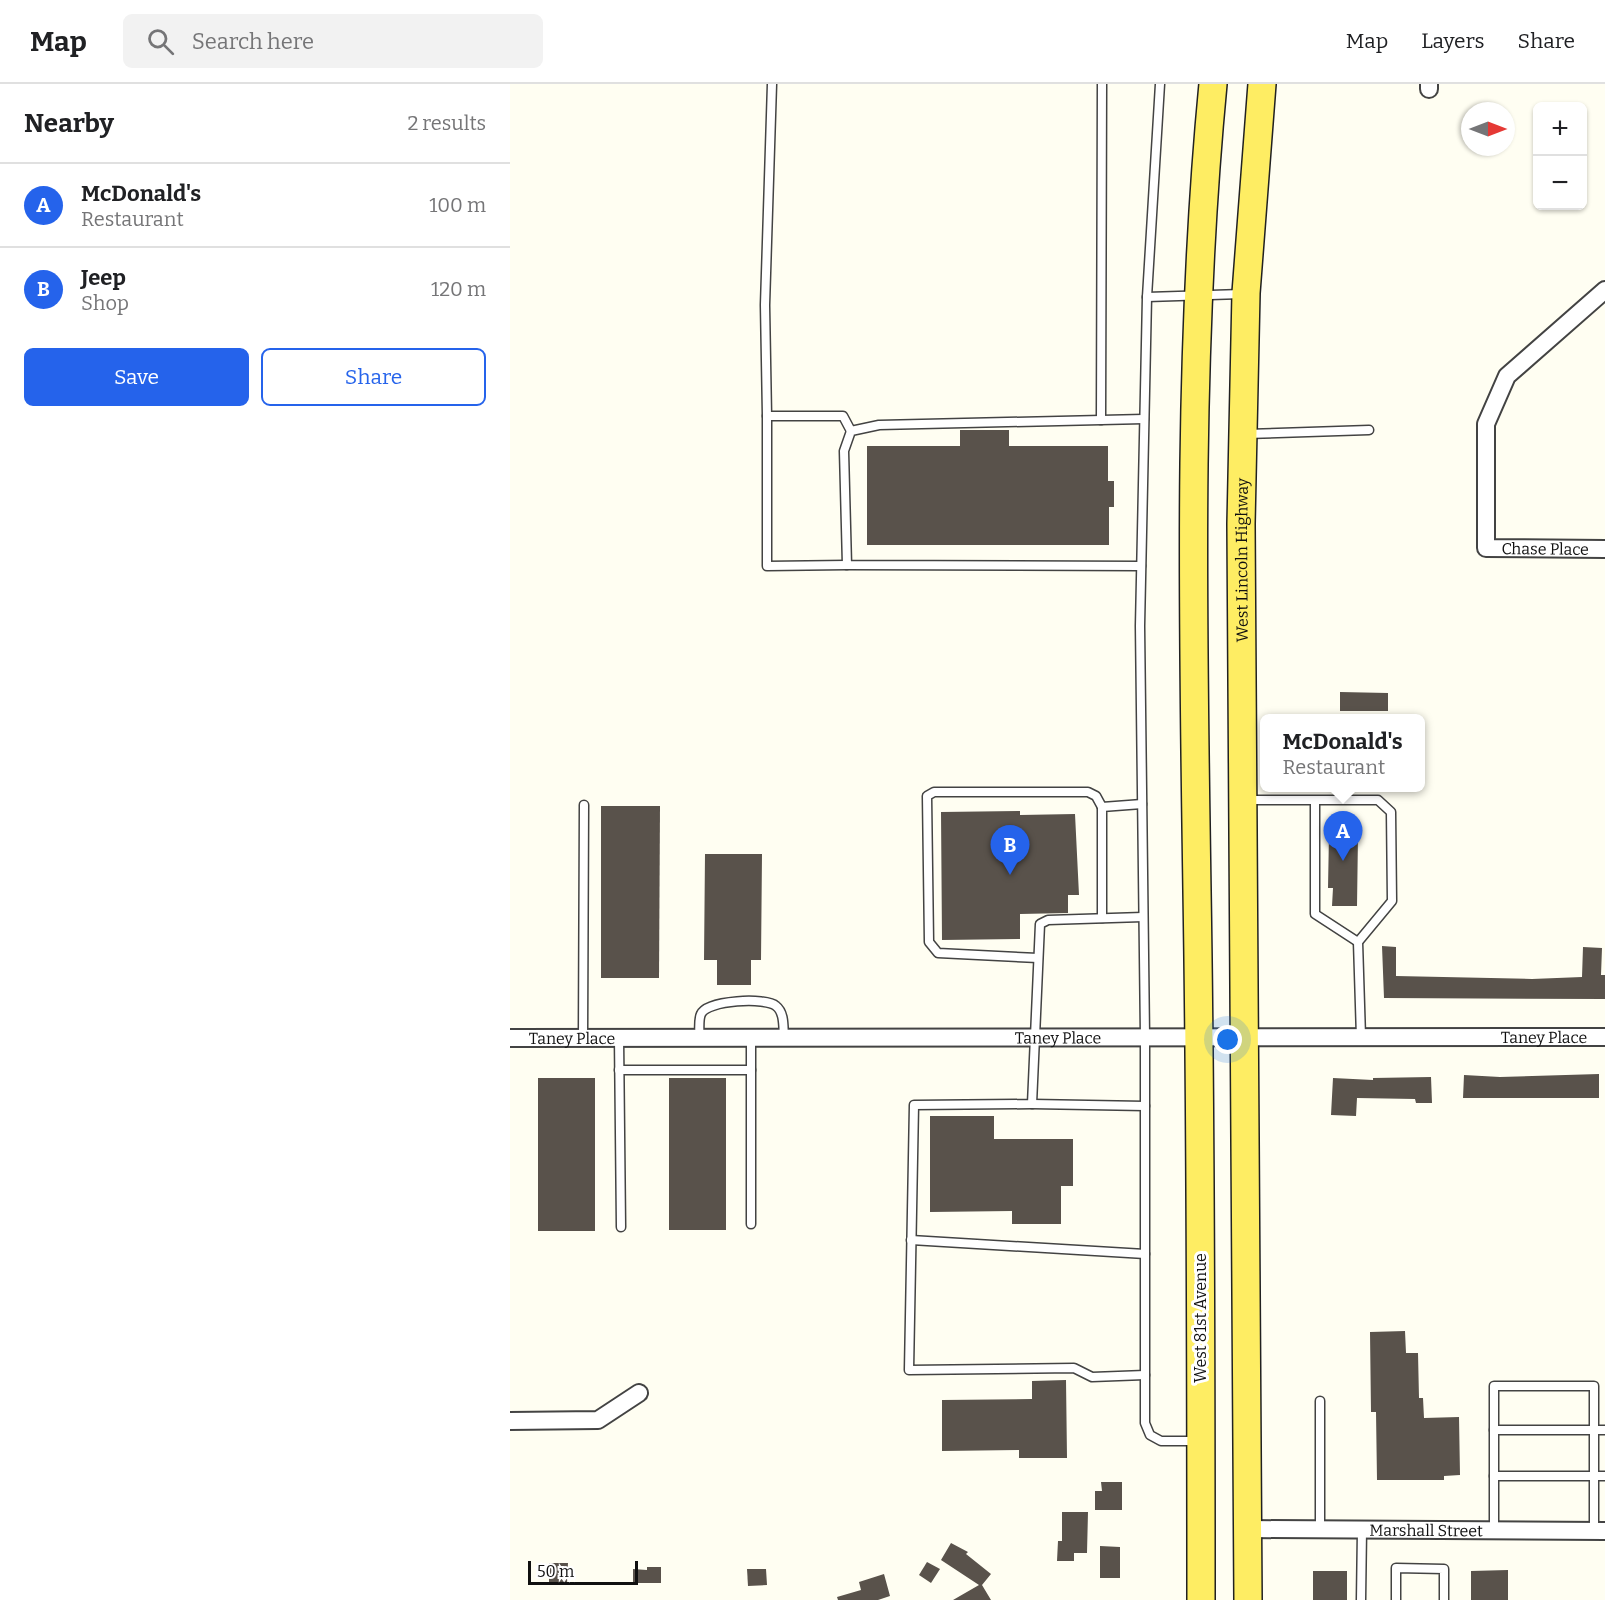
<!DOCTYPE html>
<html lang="en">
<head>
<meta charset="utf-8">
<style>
  :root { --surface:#fff; --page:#f2f2f2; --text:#202124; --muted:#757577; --line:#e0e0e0; --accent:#2563eb }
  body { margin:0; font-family:Bitter,serif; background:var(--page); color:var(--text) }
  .controls { position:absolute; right:18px; top:18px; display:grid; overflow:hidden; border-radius:9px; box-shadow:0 2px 4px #0004 }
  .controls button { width:54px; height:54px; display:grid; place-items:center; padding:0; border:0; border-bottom:2px solid var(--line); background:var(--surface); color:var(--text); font:30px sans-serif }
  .compass { position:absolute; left:951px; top:18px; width:54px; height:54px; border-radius:50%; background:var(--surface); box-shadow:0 2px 4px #0004; rotate:90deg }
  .scale { position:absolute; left:18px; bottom:15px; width:110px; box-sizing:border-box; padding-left:6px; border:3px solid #101010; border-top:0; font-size:16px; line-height:21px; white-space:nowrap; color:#101010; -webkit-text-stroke:4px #fff; paint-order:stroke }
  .you { position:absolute; left:718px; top:956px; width:21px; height:21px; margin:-15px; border:4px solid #fff; border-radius:50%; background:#1a73e8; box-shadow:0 0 0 9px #1a73e833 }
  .badge { display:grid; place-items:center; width:39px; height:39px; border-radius:50%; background:var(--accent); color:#fff; font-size:20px; font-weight:700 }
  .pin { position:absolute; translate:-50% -50px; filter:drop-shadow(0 2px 3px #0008) }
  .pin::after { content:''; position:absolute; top:32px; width:21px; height:18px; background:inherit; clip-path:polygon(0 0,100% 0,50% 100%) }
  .popup { position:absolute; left:750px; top:630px; width:165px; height:78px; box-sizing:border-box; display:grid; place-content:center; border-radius:9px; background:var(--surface); filter:drop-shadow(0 2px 4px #0005); font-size:20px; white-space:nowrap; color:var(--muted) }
  .popup b { font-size:22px; color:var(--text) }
  .popup::after { content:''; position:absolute; left:50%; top:100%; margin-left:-12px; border:12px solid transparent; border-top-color:var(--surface) }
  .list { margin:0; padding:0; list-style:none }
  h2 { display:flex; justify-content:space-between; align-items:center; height:78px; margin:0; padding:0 24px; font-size:26px }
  h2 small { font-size:20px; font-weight:400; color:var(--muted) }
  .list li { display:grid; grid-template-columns:39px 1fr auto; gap:18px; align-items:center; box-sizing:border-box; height:84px; padding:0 24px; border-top:2px solid var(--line) }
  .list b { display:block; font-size:22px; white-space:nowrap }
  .list p { margin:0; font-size:20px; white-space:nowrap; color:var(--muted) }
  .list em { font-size:20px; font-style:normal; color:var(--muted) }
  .actions { display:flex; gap:12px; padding:18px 24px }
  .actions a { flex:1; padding:14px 0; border:2px solid var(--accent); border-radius:9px; text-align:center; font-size:21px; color:var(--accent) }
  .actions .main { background:var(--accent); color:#fff }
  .icon { flex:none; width:33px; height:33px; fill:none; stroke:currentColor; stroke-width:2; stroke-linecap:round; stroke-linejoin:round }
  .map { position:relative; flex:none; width:1095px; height:1516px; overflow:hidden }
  header { display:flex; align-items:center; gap:36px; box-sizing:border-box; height:84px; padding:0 30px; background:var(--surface); border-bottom:2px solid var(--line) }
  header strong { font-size:28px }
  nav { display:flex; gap:33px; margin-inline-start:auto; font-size:21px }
  .search { width:420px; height:54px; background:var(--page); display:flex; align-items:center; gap:15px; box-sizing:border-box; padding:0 21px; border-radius:9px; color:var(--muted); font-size:22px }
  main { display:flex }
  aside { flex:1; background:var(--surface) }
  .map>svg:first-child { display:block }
  .building { fill:#59524b }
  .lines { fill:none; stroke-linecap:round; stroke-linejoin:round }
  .lane-casing { stroke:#434343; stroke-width:11 }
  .street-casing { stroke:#434343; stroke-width:20 }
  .primary-casing { stroke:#212121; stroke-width:30 }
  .lane { stroke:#fff; stroke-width:8 }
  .street { stroke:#fff; stroke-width:16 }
  .primary { stroke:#feed63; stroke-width:27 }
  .labels { text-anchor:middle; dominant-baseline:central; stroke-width:6; stroke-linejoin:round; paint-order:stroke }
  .street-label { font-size:16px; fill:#101010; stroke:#fff }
</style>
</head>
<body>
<header>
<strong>Map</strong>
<div class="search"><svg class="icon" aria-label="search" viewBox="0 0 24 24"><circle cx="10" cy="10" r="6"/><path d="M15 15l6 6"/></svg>Search here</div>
<nav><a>Map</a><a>Layers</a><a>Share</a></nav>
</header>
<main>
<aside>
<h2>Nearby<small>2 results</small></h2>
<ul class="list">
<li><span class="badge">A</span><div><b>McDonald's</b><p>Restaurant</p></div><em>100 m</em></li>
<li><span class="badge">B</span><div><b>Jeep</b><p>Shop</p></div><em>120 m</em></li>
</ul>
<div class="actions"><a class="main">Save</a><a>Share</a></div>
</aside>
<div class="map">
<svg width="1095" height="1516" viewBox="0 0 1095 1516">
  <rect width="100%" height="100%" fill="#fffef2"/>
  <!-- building -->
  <g class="building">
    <polygon points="450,346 499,346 499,362 598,362 598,397 604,397 604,423 599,423 599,461 357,461 357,362 450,362"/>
    <polygon points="830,608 878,609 878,627 830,627"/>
    <polygon points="91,722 150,722 149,894 91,894"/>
    <polygon points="510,727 510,731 565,730 569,811 558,811 558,829 510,830 510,855 432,856 431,728"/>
    <polygon points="819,750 848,751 847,822 822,822 823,804 818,804"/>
    <polygon points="195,770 252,770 251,876 241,876 241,901 207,901 207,876 194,876"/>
    <polygon points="872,862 886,863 886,892 1022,895 1072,893 1073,863 1092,864 1091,891 1095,891 1095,915 874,914"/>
    <polygon points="1089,990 1089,1014 953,1014 954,991 990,993"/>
    <polygon points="921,993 922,1019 906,1019 905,1015 847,1014 846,1032 821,1031 823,994 863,996 863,994"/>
    <rect x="28" y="994" width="57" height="153"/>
    <rect x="159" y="994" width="57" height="152"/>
    <polygon points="420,1032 484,1032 484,1055 563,1055 563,1102 551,1102 551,1140 502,1140 502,1127 420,1128"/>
    <polygon points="895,1247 896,1269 908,1269 909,1314 913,1314 914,1334 949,1333 950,1391 934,1392 934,1396 867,1396 866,1328 861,1328 860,1248"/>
    <polygon points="556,1296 557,1374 509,1374 509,1366 432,1367 432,1316 522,1315 522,1297"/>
    <polygon points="591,1398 612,1398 612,1426 585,1426 585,1407 592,1407"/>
    <polygon points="552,1428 578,1428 577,1469 564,1469 564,1477 547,1477 548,1457 552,1457"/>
    <polygon points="441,1459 458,1468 456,1470 481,1490 472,1501 481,1516 443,1516 469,1501 431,1476"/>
    <polygon points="590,1462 610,1463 610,1494 590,1494"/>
    <polygon points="417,1478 430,1485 421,1499 409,1491"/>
    <polygon points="39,1479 58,1479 57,1500 39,1501"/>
    <polygon points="137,1483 151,1483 151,1499 123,1499 123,1485 137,1486"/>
    <polygon points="237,1485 256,1485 257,1501 238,1502"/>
    <polygon points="998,1486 998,1516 961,1516 961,1487"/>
    <rect x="803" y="1487" width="34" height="29"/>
    <polygon points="374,1490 380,1512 368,1516 328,1516 327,1513 351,1506 349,1498"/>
  </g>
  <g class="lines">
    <!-- lane casing -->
    <g class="lane-casing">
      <g id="lane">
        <polyline points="262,0 255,221 257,332 333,332 341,347"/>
        <polyline points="650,0 637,213 630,542 635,953 635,1339 640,1351 651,1357 689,1357"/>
        <polyline points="637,213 732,210"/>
        <polyline points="257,332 257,482 337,481"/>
        <polyline points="591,336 592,0"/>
        <polyline points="736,350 859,346"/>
        <polyline points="631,482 337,481 334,367 341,347 369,341 634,335"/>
        <polyline points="735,716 868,716 881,728 882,817 848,858 851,953"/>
        <polyline points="805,718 805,830 848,858"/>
        <polyline points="633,833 538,836 530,840 522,1020 404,1021 399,1286 564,1284 582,1293 635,1291"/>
        <polyline points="592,834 592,723 632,720"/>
        <polyline points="528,874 428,869 419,858 417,712 424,708 578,708 586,712 592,723"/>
        <polyline points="73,954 74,721"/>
        <polyline points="109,954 111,1143"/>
        <path d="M189,954C190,947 188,936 191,930C197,916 256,913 266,922C275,929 273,944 274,953"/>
        <polyline points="241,954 241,1140"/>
        <polyline points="109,986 241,986"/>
        <polyline points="522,1020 635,1022"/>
        <polyline points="401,1156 635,1170"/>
        <polyline points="984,1346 1095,1346"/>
        <polyline points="984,1392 1095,1392"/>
        <polyline points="810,1446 810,1317"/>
        <polyline points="984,1446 984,1302 1084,1302 1084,1447"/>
        <polyline points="851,1516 852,1446"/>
        <polyline points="886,1516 886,1484 934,1485 934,1516"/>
      </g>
    </g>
    <!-- street casing -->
    <g class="street-casing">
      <g id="street">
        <polyline points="919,5 919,0"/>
        <path id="s1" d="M1095,206L997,292L976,340V464L1095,465"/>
        <path id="s2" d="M0,954L1095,953"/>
        <polyline points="0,1337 88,1336 129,1309"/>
        <path id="s3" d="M738,1445L1095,1447"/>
      </g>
    </g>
    <!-- primary casing -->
    <g class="primary-casing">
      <g id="primary">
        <path d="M691,1516C691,1280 691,1043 687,807C683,538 677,269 703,0"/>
        <path id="s4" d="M738,1516L731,440L736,209L752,0"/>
      </g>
    </g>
    <!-- lane -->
    <use href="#lane" class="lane"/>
    <!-- street -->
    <use href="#street" class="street"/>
    <!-- primary -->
    <use href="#primary" class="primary"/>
  </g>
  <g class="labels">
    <!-- street labels -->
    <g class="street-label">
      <text stroke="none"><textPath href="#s1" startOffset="366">Chase Place</textPath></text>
      <text stroke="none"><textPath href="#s4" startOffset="1040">West Lincoln Highway</textPath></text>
      <text stroke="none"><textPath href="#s2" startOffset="548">Taney Place</textPath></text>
      <text stroke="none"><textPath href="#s2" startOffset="1034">Taney Place</textPath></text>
      <text stroke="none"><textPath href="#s2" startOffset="62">Taney Place</textPath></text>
      <text transform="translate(690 1234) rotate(-90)">West 81st Avenue</text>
      <text stroke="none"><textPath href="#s3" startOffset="178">Marshall Street</textPath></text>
    </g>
  </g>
</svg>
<div class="controls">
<button>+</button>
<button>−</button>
</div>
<svg class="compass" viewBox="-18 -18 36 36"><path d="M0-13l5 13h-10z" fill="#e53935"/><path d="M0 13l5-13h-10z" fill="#757577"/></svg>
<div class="scale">50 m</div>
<div class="you"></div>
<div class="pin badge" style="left:833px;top:777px">A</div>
<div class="popup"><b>McDonald's</b>Restaurant</div>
<div class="pin badge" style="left:500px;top:791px">B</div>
</div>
</main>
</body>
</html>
